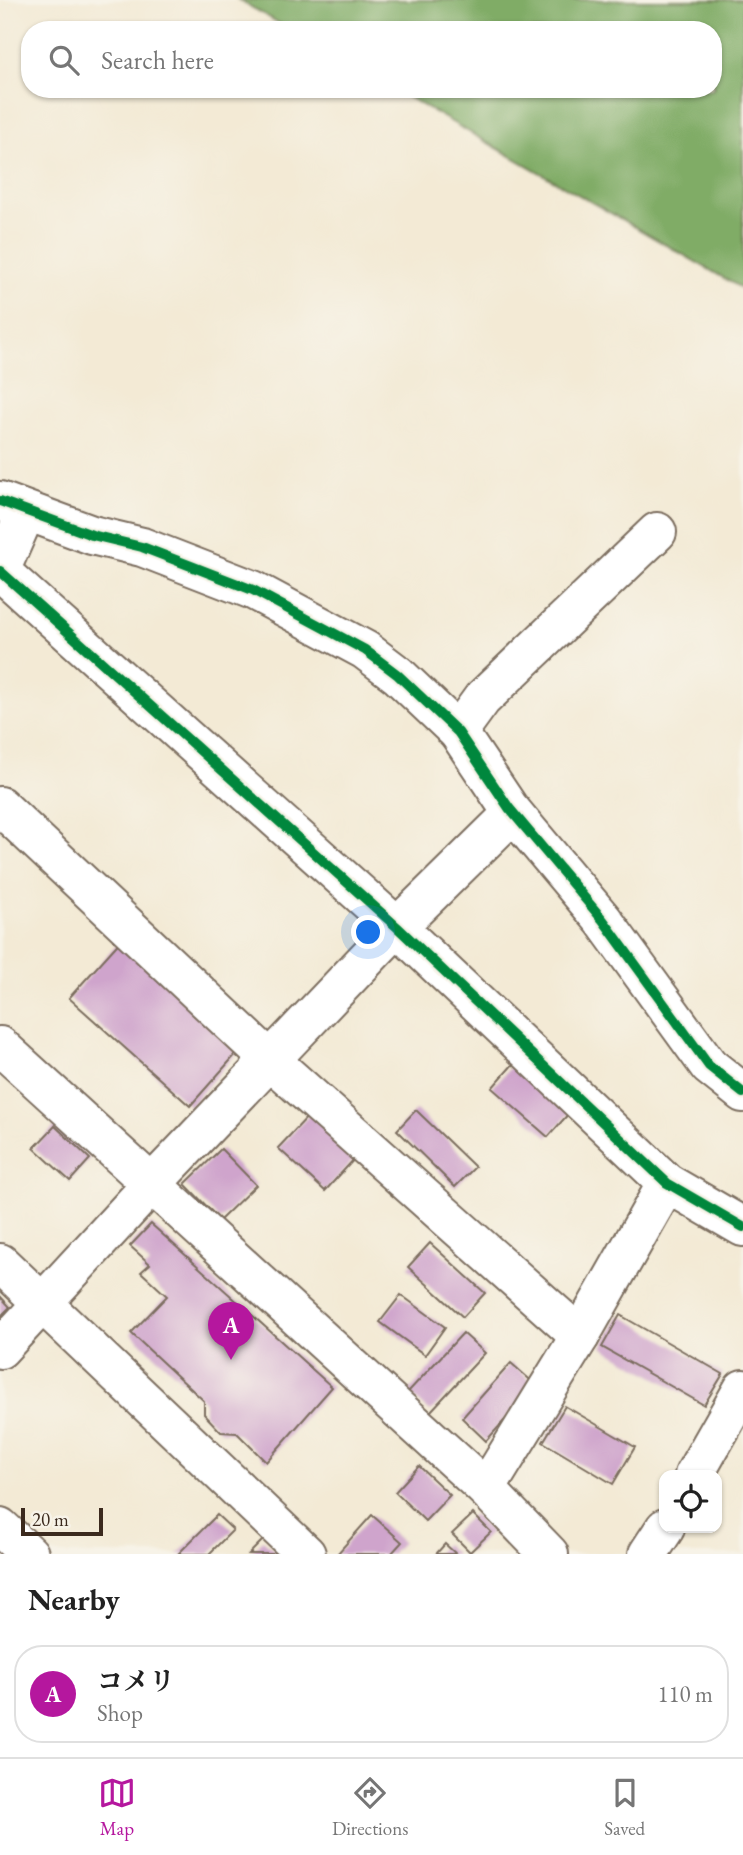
<!DOCTYPE html>
<html lang="en">
<head>
<meta charset="utf-8">
<style>
  :root { --surface:#fff; --page:#f2f2f2; --text:#222; --muted:#767676; --line:#e0e0e0; --accent:#b5179e }
  body { margin:0; font-family:"EB Garamond","Noto Serif JP",serif; background:var(--page); color:var(--text) }
  .controls { position:absolute; right:21px; bottom:21px; display:grid; overflow:hidden; border-radius:14px; box-shadow:0 2px 5px #0004 }
  .controls button { width:63px; height:63px; display:grid; place-items:center; padding:0; border:0; border-bottom:2px solid var(--line); background:var(--surface); color:var(--text); font:35px sans-serif }
  .scale { position:absolute; left:21px; bottom:18px; width:82px; box-sizing:border-box; padding-left:7px; border:4px solid #3b2a1e; border-top:0; font-size:19px; line-height:24px; white-space:nowrap; color:#3b2a1e; -webkit-text-stroke:5px #f7f3e8; paint-order:stroke }
  .you { position:absolute; left:369px; top:933px; width:24px; height:24px; margin:-18px; border:5px solid #fff; border-radius:50%; background:#1a73e8; box-shadow:0 0 0 10px #1a73e833 }
  .badge { display:grid; place-items:center; width:46px; height:46px; border-radius:50%; background:var(--accent); color:#fff; font-size:23px; font-weight:700 }
  .pin { position:absolute; translate:-50% -58px; filter:drop-shadow(0 2px 4px #0008) }
  .pin::after { content:''; position:absolute; top:37px; width:24px; height:21px; background:inherit; clip-path:polygon(0 0,100% 0,50% 100%) }
  .list { margin:0; padding:0; list-style:none }
  h2 { display:flex; justify-content:space-between; align-items:center; height:91px; margin:0; padding:0 28px; font-size:30px }
  h2 small { font-size:23px; font-weight:400; color:var(--muted) }
  .list li { display:grid; grid-template-columns:46px 1fr auto; gap:21px; align-items:center; box-sizing:border-box; height:98px; margin:0 14px 14px; padding:0 14px; border:2px solid var(--line); border-radius:28px }
  .list b { display:block; font-size:26px; white-space:nowrap }
  .list p { margin:0; font-size:23px; white-space:nowrap; color:var(--muted) }
  .list em { font-size:23px; font-style:normal; color:var(--muted) }
  .icon { flex:none; width:38px; height:38px; fill:none; stroke:currentColor; stroke-width:2; stroke-linecap:round; stroke-linejoin:round }
  .map { position:relative; flex:none; width:743px; height:1554px; overflow:hidden }
  .search { position:absolute; background:var(--surface); box-shadow:0 2px 5px #0004; left:21px; right:21px; top:21px; height:77px; display:flex; align-items:center; gap:18px; box-sizing:border-box; padding:0 24px; border-radius:28px; color:var(--muted); font-size:26px }
  .sheet { height:203px; background:var(--surface) }
  nav { display:flex; justify-content:space-around; align-items:center; box-sizing:border-box; height:98px; border-top:2px solid var(--line); background:var(--surface); font-size:19px; color:var(--muted) }
  nav a { display:grid; justify-items:center; gap:4px }
  nav .on { color:var(--accent) }
  .map>svg:first-child { display:block }
  .forest { fill:#80ac66; stroke:#5e6b42; stroke-width:2 }
  .building { fill:#cfa4cc }
  .lines { fill:none; stroke-linecap:round; stroke-linejoin:round }
  .minor-casing { stroke:#7b6d5e; stroke-width:42 }
  .major-casing { stroke:#7b6d5e; stroke-width:42 }
  .minor { stroke:#fff; stroke-width:38 }
  .major { stroke:#fff; stroke-width:38 }
  .cycleway-casing { stroke:#f7f3e8; stroke-width:15 }
  .cycleway { stroke:#00873e; stroke-width:10 }
</style>
</head>
<body>
<div class="map">
<svg width="743" height="1554" viewBox="0 0 743 1554">
  <rect width="100%" height="100%" fill="#f7f3e8"/>
  <filter id="ink" filterUnits="userSpaceOnUse"><feTurbulence type="fractalNoise" baseFrequency=".0143" numOctaves="2"/><feDisplacementMap in="SourceGraphic" scale="14" xChannelSelector="R" yChannelSelector="G"/><feConvolveMatrix kernelMatrix="1 2 1 2 8 2 1 2 1" color-interpolation-filters="sRGB"/></filter>
  <filter id="wash" filterUnits="userSpaceOnUse"><feTurbulence type="fractalNoise" baseFrequency=".00686" numOctaves="4" result="noise"/><feDisplacementMap in="SourceGraphic" scale="28" xChannelSelector="R" yChannelSelector="G"/><feGaussianBlur stdDeviation="1.57" result="paint"/><feColorMatrix in="noise" values="0 0 0 0 0 0 0 0 0 0 0 0 0 0 0 0 0 1.4 0 .05"/><feComposite in="paint" operator="in"/></filter>
  <g filter="url(#wash)">
    <rect width="100%" height="100%" fill="#f3ead5"/>
    <!-- forest -->
    <polygon class="forest" points="239,0 743,0 743,289 394,89 713,89 713,30 291,30"/>
    <g id="blocks">
      <!-- building -->
      <g class="building">
        <polygon points="124,937 245,1044 190,1106 69,998"/>
        <polygon points="514,1063 570,1112 548,1137 492,1088"/>
        <polygon points="416,1110 475,1167 455,1187 397,1130"/>
        <polygon points="310,1114 356,1157 325,1191 278,1148"/>
        <polygon points="55,1126 90,1159 70,1181 34,1148"/>
        <polygon points="221,1149 256,1185 220,1220 185,1184"/>
        <polygon points="151,1224 332,1387 266,1462 237,1433 221,1432 204,1414 204,1401 131,1333 167,1296 141,1272 150,1264 130,1246"/>
        <polygon points="430,1243 485,1293 463,1317 408,1267"/>
        <polygon points="401,1295 445,1327 425,1355 380,1322"/>
        <polygon points="0,1296 10,1307 0,1317"/>
        <polygon points="620,1315 723,1374 704,1405 602,1347"/>
        <polygon points="463,1333 485,1353 430,1412 408,1392"/>
        <polygon points="511,1363 536,1385 486,1441 462,1418"/>
        <polygon points="565,1406 635,1447 613,1484 543,1442"/>
        <polygon points="419,1466 450,1495 425,1521 395,1492"/>
        <polygon points="473,1514 491,1532 470,1552 452,1534"/>
        <polygon points="217,1515 233,1530 209,1554 178,1554"/>
        <polygon points="372,1515 402,1542 391,1554 337,1554"/>
        <polygon points="263,1540 277,1554 249,1554"/>
        <polygon points="445,1544 456,1554 436,1554"/>
      </g>
    </g>
  </g>
  <g filter="url(#ink)">
    <use href="#blocks" fill-opacity="0" stroke="#7b6d5e" stroke-width="2"/>
    <g class="lines">
      <!-- minor casing -->
      <g class="minor-casing">
        <g id="minor">
          <polyline points="0,501 92,535 142,547 253,590 365,650 398,675 458,732 509,808 603,920 709,1066 743,1093"/>
          <polyline points="0,571 397,927 667,1183 743,1227"/>
          <polyline points="0,571 26,512"/>
          <polyline points="458,732 482,699 657,532"/>
          <polyline points="0,806 270,1060 580,1336"/>
          <polyline points="0,1046 486,1489 549,1554"/>
          <polyline points="0,1263 306,1554"/>
          <polyline points="0,1349 151,1185 397,927 513,813"/>
          <polyline points="694,1475 743,1389"/>
          <polyline points="486,1489 580,1336 667,1183"/>
          <polyline points="648,1554 665,1528"/>
        </g>
      </g>
      <!-- major casing -->
      <g class="major-casing">
        <polyline id="major" points="0,1527 29,1554"/>
      </g>
      <!-- minor -->
      <use href="#minor" class="minor"/>
      <!-- major -->
      <use href="#major" class="major"/>
      <!-- cycleway casing -->
      <g class="cycleway-casing">
        <g id="cycleway">
          <polyline points="0,501 92,535 142,547 253,590 365,650 398,675 458,732 509,808 603,920 709,1066 743,1093"/>
          <polyline points="0,571 397,927 667,1183 743,1227"/>
        </g>
      </g>
      <!-- cycleway -->
      <use href="#cycleway" class="cycleway"/>
    </g>
  </g>
</svg>
<div class="controls">
<button><svg class="icon" aria-label="locate" viewBox="0 0 24 24"><circle cx="12" cy="12" r="6"/><path d="M12 2v4M12 18v4M2 12h4M18 12h4"/></svg></button>
</div>
<div class="scale">20 m</div>
<div class="you"></div>
<div class="pin badge" style="left:231px;top:1360px">A</div>
<div class="search"><svg class="icon" aria-label="search" viewBox="0 0 24 24"><circle cx="10" cy="10" r="6"/><path d="M15 15l6 6"/></svg>Search here</div>
</div>
<section class="sheet">
<h2>Nearby<small></small></h2>
<ul class="list">
<li><span class="badge">A</span><div><b>コメリ</b><p>Shop</p></div><em>110 m</em></li>
</ul>
</section>
<nav>
<a class="on"><svg class="icon" aria-label="map" viewBox="0 0 24 24"><path d="M3 6l6-2 6 2 6-2v14l-6 2-6-2-6 2zM9 4v14M15 6v14"/></svg>Map</a>
<a><svg class="icon" aria-label="directions" viewBox="0 0 24 24"><path d="M12 3l9 9-9 9-9-9zM9 14v-3h6M13 9l2 2-2 2"/></svg>Directions</a>
<a><svg class="icon" aria-label="saved" viewBox="0 0 24 24"><path d="M7 4h10v16l-5-4-5 4z"/></svg>Saved</a>
</nav>
</body>
</html>
